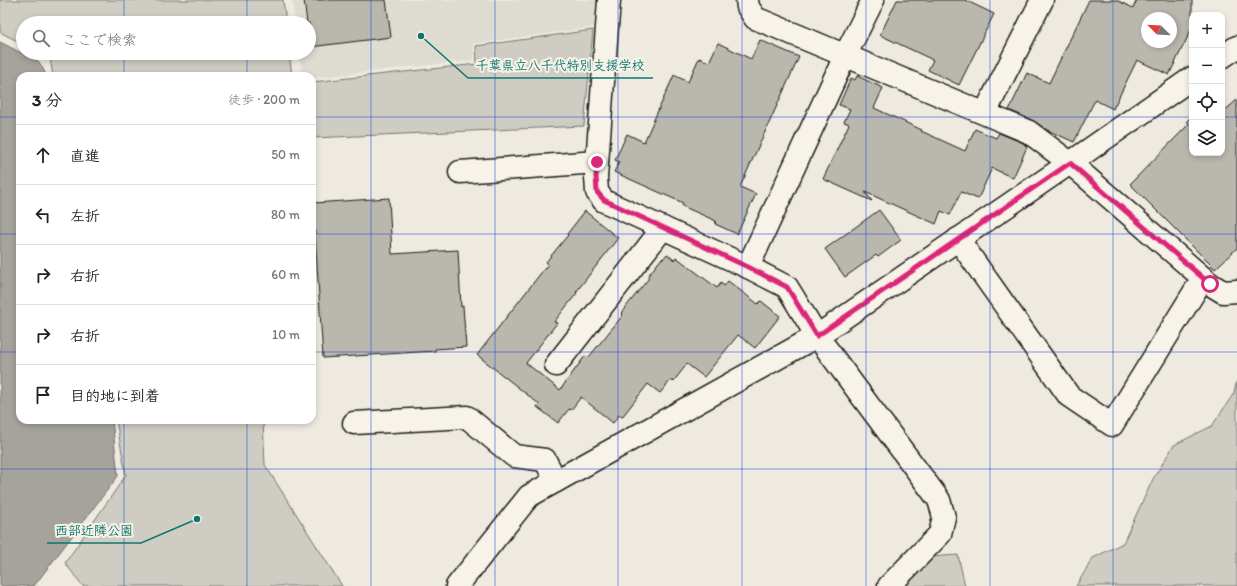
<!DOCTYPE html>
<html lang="ja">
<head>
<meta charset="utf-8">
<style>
  :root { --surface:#fff; --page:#f2f2f2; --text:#222; --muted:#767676; --line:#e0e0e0 }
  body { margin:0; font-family:Itim,"Klee One",sans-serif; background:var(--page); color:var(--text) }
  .controls { position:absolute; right:12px; top:12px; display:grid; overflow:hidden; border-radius:8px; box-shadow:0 2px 6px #0003 }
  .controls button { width:36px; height:36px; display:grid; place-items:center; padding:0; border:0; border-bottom:1px solid var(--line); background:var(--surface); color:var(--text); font:20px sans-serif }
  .compass { position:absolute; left:1141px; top:12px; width:36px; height:36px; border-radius:50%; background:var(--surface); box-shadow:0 2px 6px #0003; rotate:294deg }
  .stop { position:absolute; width:12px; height:12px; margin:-9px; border:3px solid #db2777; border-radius:50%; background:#fff }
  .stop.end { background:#db2777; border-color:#fff; box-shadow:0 1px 4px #0008 }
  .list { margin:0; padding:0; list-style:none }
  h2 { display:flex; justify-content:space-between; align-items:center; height:52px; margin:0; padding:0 16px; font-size:17px }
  h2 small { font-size:13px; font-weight:400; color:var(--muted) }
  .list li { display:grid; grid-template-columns:26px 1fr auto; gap:12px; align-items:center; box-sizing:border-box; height:60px; padding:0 16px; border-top:1px solid var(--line) }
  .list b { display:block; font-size:15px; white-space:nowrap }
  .list em { font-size:13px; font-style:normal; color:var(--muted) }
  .icon { flex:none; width:22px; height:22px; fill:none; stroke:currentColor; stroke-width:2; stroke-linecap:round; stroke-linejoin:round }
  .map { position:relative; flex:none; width:1237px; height:586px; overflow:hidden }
  .search { position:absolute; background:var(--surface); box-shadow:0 2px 6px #0003; left:16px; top:16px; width:300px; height:44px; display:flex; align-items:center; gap:10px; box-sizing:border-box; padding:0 14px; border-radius:22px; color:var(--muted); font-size:15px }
  .panel { position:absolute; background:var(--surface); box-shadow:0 2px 6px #0003; left:16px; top:72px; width:300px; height:352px; border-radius:12px }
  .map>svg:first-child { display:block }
  .built { fill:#dedbd1 }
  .green { fill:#cfccc3; stroke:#767470 }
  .water { fill:#a6a39d; stroke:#6f6d69 }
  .building { fill:#bab7af; stroke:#1c1c1c; fill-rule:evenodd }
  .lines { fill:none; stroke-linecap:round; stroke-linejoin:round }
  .minor-casing { stroke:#1c1c1c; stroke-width:25 }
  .minor { stroke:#f7f3e8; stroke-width:22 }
  .route { stroke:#db2777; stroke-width:5 }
  .grid { fill:none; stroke:#1d4ed8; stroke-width:1; stroke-opacity:0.55 }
  .leader { fill:none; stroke:#0f766e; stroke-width:1.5 }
  .callout-dot { fill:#0f766e; stroke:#f7f3e8; stroke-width:1.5 }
  .callout-label { font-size:13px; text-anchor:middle; font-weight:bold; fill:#0f766e; stroke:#f7f3e8; stroke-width:4; stroke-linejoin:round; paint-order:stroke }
</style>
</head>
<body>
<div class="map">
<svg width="1237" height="586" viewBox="0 0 1237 586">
  <rect width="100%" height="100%" fill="#eeeae0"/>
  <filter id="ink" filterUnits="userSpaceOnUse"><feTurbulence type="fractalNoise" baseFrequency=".025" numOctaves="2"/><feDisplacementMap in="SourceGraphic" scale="8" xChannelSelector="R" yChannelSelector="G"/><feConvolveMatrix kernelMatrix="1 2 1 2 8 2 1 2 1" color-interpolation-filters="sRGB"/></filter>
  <g filter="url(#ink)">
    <!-- built -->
    <polygon class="built" points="292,0 596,0 594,27 473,44 474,60 312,78 312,76 302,76 299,53 309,53 309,23 295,23"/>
    <!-- green -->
    <g class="green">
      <polygon points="0,0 283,0 286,23 23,23 23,44 0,32"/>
      <polygon points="593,30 584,126 312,138 312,82 477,64 476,46"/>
      <polygon points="41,53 289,53 292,76 53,76 50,58"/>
      <polygon points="1237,380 1237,586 1076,586 1093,558 1123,543 1153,479 1174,445 1212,426 1234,393"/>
      <polygon points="116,420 263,420 265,465 342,586 83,586 65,563 126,475"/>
      <polygon points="958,555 965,586 901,586 929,557"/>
    </g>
    <!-- water -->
    <polygon class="water" points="0,42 39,62 47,76 20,76 20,420 112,420 118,476 34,586 0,586"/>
    <!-- building -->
    <g class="building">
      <polygon points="304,0 386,0 391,37 310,47 309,23 307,23"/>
      <polygon points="897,0 965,0 994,14 959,85 928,70 933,60 880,35"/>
      <path d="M1089,0H1116L1133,8L1137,0H1192V28L1169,75L1137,60L1113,109L1095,100L1074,142L1045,129L1034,121L1009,110L1027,73L1049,83ZM1147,18H1171V42H1147Z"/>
      <polygon points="760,40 799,57 740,187 756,194 737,234 715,224 716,221 682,206 683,203 614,172 619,162 615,160 627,134 644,142 674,75 688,82 699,58 709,62 718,43 751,59"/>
      <polygon points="857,76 883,88 874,108 922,130 921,131 965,151 975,129 996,138 999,133 1023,143 1027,147 1013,178 992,168 978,199 961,192 950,215 941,211 936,224 865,192 872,201 823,179 849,124 844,122 850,109 839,105 851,78 855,80"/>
      <polygon points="1237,100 1237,248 1215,269 1130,184 1189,124 1187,121 1192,116 1192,153 1222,153 1222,113"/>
      <polygon points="389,198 392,254 458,250 461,307 463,306 466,347 435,349 435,351 323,358 313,203"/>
      <polygon points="879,210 901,240 878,257 876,255 845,277 825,249"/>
      <polygon points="585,211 618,238 576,292 577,293 554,322 557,323 526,363 560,390 585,356 588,358 623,315 621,313 649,278 647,277 662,258 663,259 667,254 674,260 676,257 717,288 721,283 724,286 728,281 758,304 761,301 780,316 755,348 738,335 704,377 687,364 673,382 671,380 660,393 648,384 622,417 619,415 613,423 581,397 571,410 569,409 558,423 537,407 539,404 477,355 548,264 546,262 568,235 567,234"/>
    </g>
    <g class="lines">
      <!-- minor casing -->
      <g class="minor-casing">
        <g id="minor">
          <polyline points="609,0 596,177 597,192 604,201 748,267 787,287 817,336 939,500 944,517 940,534 889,586"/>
          <polyline points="747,0 748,7 755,18 1029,132 1070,163 1210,284 1223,292 1237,291"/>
          <polyline points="1222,57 1237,47"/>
          <polyline points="985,113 1042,0"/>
          <polyline points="460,172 597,162"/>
          <polyline points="958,239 1069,396 1112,425 1203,278"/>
          <polyline points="748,267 845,56 873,0"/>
          <polyline points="556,365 663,228"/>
          <polyline points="354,423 467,417 514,456 545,460 556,481"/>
          <polyline points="457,586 529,496 817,336 1070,163 1192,78"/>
        </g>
      </g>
      <!-- minor -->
      <use href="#minor" class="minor"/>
    </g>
  </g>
  <g class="lines" filter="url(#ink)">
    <!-- route -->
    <polyline class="route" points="597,162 596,177 597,192 604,200 748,267 787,287 817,336 1070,163 1210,284"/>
  </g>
  <!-- grid -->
  <path class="grid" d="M124,0V23M247,0V23M371,0V586M495,0V586M618,0V586M742,0V586M866,0V586M990,0V586M1113,0V586M124,53V76M247,53V76M0,117H20M312,117H1192M1222,117H1237M0,234H20M312,234H1237M0,352H20M312,352H1237M124,420V586M247,420V586M0,469H1237"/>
  <!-- callouts -->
  <path class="leader" d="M421 36L468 78H653M197 519L141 543H47"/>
  <g class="callout-dot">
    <circle cx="421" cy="36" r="4"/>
    <circle cx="197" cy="519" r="4"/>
  </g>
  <g class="callout-label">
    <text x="560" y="70">千葉県立八千代特別支援学校</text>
    <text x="94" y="535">西部近隣公園</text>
  </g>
</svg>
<div class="controls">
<button>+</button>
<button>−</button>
<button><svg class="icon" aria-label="locate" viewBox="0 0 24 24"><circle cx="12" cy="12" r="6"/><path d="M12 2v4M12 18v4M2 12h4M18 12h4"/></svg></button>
<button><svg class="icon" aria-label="layers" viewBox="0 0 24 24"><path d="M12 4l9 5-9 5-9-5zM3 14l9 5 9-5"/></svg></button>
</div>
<svg class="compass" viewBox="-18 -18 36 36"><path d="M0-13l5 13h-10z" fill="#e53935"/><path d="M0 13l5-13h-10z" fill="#767676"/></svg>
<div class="stop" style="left:1210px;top:284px"></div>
<div class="stop end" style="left:597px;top:162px"></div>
<div class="search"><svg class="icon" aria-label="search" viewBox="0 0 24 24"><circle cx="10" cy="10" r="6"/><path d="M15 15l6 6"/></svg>ここで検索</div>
<section class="panel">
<h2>3 分<small>徒歩 · 200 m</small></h2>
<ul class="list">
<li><svg class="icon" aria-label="ahead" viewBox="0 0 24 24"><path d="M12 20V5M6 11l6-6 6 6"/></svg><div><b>直進</b></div><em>50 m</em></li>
<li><svg class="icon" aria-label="left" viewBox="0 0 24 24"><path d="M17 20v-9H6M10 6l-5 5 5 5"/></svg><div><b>左折</b></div><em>80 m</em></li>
<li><svg class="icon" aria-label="right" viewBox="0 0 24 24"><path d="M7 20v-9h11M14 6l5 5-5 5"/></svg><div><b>右折</b></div><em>60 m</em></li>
<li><svg class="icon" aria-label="right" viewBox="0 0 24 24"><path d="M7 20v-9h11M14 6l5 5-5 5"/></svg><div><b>右折</b></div><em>10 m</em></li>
<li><svg class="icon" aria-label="arrive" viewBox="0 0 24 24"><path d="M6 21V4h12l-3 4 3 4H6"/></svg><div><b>目的地に到着</b></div></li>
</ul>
</section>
</div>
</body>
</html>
